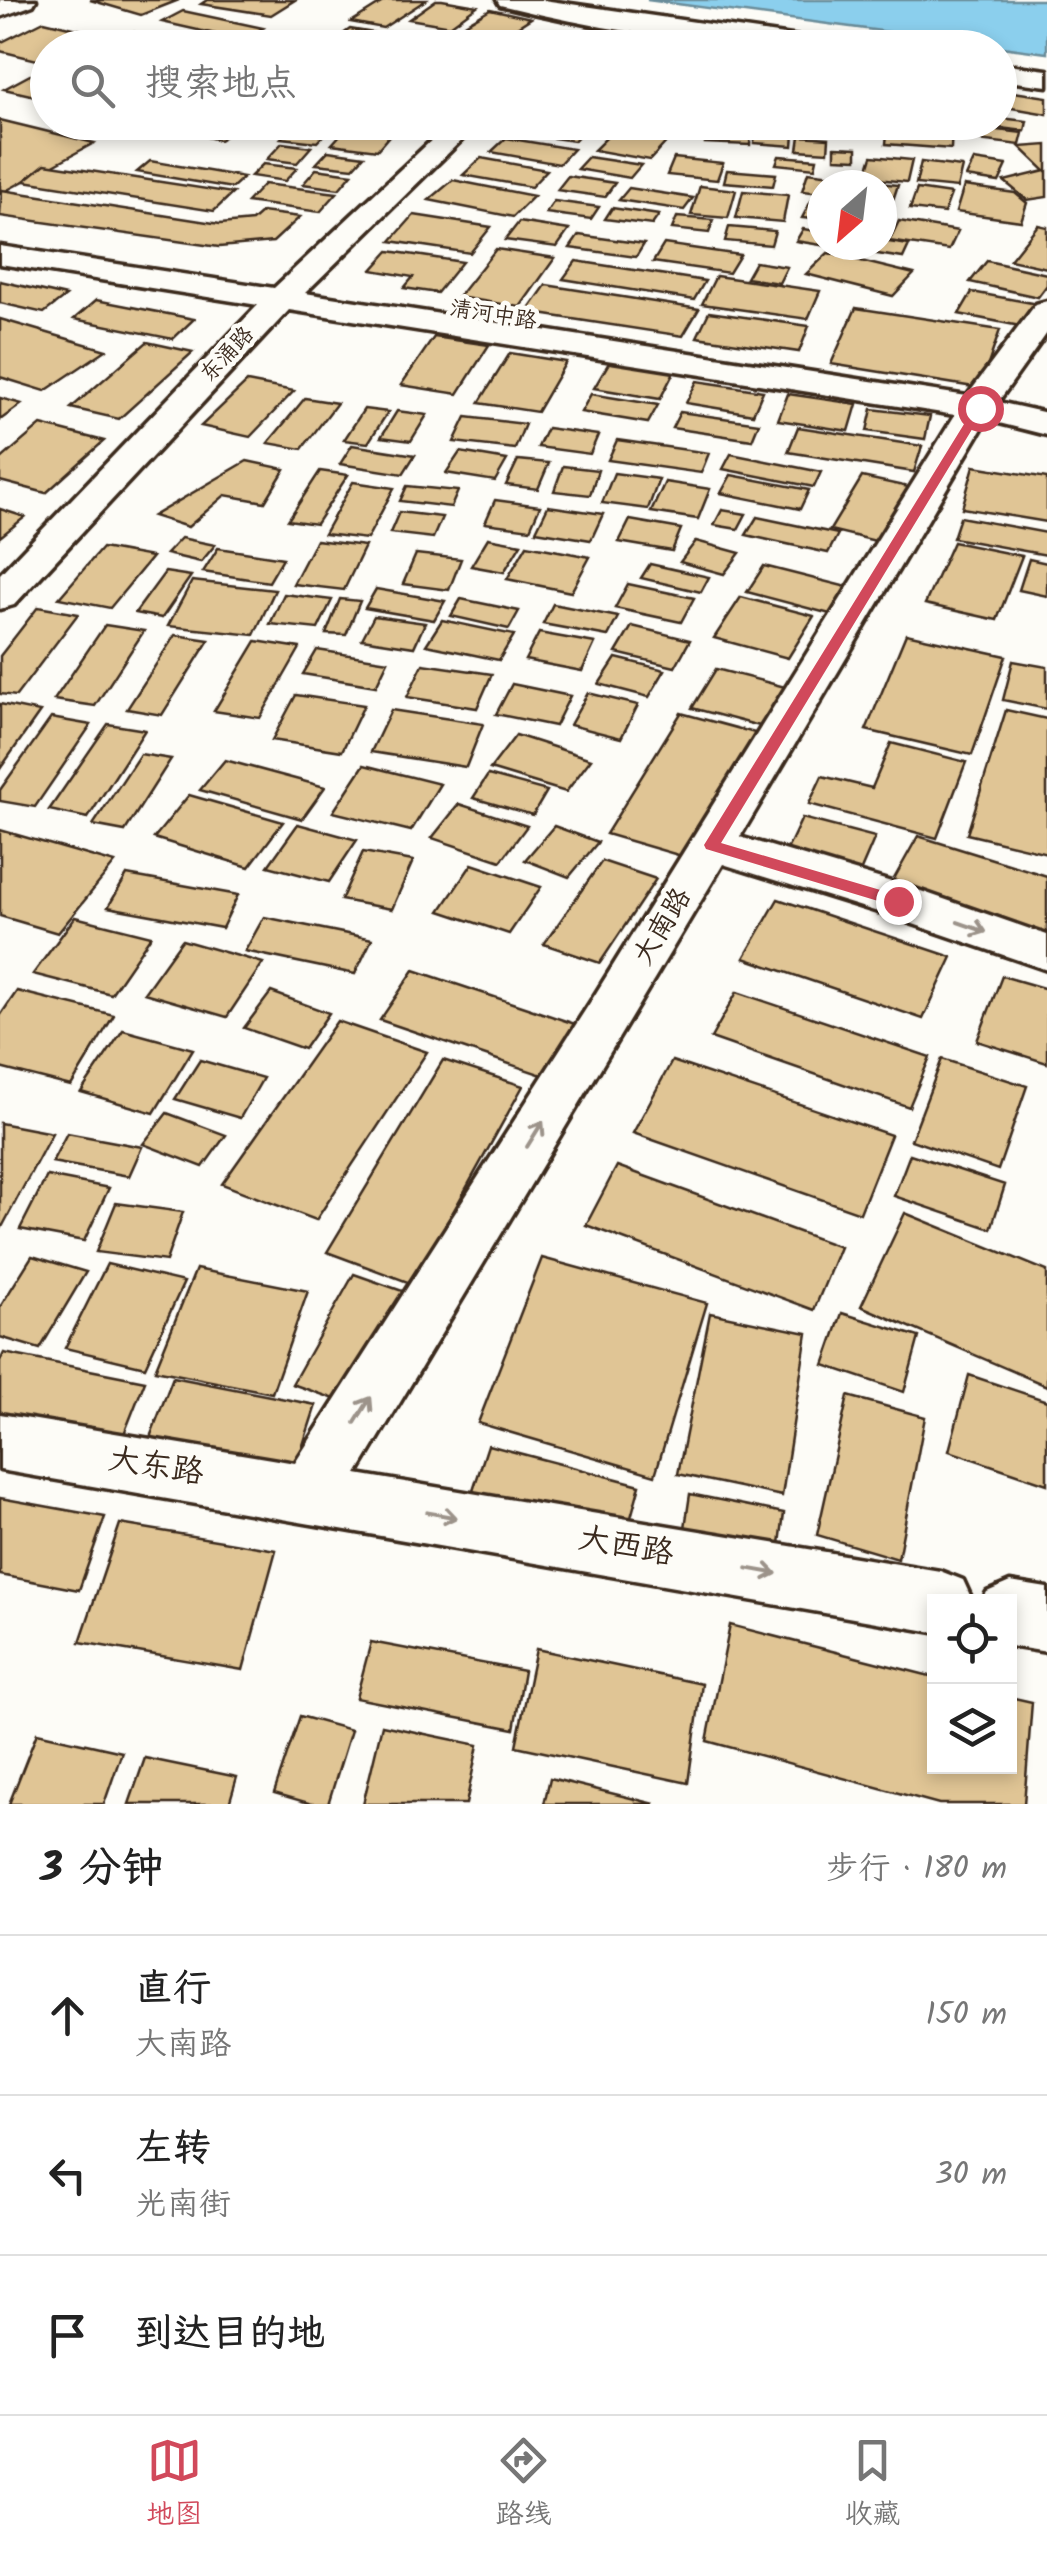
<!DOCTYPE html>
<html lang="zh">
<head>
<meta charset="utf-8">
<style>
  :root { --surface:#fff; --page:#f2f2f2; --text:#222; --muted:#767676; --line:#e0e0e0; --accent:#d1495b }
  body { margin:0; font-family:Kalam,"LXGW WenKai TC",sans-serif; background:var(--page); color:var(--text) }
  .controls { position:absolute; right:30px; bottom:30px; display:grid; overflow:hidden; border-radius:0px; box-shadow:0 5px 15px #0003 }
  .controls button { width:90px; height:90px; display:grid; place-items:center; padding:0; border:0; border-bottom:2px solid var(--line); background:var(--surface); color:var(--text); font:50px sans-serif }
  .compass { position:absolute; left:807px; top:170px; width:90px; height:90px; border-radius:50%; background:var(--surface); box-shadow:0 5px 15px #0003; rotate:208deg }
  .stop { position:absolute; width:30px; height:30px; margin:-22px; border:8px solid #d1495b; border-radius:50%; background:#fff }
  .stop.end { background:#d1495b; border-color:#fff; box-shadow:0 2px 10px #0008 }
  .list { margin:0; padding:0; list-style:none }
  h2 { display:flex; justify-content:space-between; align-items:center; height:130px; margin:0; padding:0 40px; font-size:42px }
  h2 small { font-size:32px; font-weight:400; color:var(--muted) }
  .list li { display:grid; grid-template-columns:65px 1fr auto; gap:30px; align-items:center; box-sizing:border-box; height:160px; padding:0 40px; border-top:2px solid var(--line) }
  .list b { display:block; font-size:38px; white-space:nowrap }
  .list p { margin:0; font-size:32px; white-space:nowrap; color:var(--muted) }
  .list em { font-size:32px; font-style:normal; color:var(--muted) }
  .icon { flex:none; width:55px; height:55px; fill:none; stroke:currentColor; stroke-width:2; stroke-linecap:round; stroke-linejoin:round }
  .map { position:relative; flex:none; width:1047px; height:1804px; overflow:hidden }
  .search { position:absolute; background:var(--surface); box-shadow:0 5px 15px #0003; left:30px; right:30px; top:30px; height:110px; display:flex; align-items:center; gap:25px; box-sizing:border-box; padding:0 35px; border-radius:55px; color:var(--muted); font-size:38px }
  .sheet { height:610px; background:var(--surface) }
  nav { display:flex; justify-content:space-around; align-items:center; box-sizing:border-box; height:140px; border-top:2px solid var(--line); background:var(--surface); font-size:28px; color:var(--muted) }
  nav a { display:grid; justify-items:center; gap:5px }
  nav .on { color:var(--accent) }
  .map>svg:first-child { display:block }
  .water { fill:#8bcfed; stroke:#6b8d9a; stroke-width:2.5 }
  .building { fill:#e0c595; stroke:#3b2a1e; stroke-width:2.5 }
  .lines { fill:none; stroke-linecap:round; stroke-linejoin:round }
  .tertiary-casing { stroke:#3b2a1e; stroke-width:7 }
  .primary-casing { stroke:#3b2a1e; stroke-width:7 }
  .tertiary { fill:#fdfcf7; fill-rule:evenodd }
  .primary { fill:#fdfcf7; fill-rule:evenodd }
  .oneway { stroke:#9c938a }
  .route { fill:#d1495b }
  .labels { text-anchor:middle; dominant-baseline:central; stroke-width:9; stroke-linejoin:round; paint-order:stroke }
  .far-street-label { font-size:22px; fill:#3b2a1e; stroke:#fdfcf7 }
  .street-label { font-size:28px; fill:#3b2a1e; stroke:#fdfcf7 }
  .near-street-label { font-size:32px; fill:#3b2a1e; stroke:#fdfcf7 }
</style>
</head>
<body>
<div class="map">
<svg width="1047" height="1804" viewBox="0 0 1047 1804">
  <rect width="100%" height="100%" fill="#fdfcf7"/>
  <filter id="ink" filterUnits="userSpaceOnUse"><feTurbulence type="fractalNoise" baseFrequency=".01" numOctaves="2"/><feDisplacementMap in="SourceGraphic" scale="20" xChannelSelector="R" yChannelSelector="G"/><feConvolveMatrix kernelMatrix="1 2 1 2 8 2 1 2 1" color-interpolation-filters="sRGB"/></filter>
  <g filter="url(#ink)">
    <!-- water -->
    <polygon class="water" points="647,0 1047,0 1047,53"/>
    <!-- building -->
    <g class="building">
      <polygon points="90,0 179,0 141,15"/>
      <polygon points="207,0 295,0 271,15 201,4"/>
      <polygon points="386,0 426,0 383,28 351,22"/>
      <polygon points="436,0 442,0 477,6 450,26 409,19"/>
      <polygon points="490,9 531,18 495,41 453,31"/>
      <polygon points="183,11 263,28 242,40 162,22"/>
      <polygon points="44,21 90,32 60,48 48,48 48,54 37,60 0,51 0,43"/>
      <polygon points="350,29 433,43 427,48 385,48 336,39"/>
      <polygon points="134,32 204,48 111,45"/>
      <polygon points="442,35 489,42 484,48 429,47"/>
      <polygon points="30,75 48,79 48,99 4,89"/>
      <polygon points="1007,91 1047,97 1047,114 1000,106"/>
      <polygon points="1000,118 1027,121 1025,131 974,125 1000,122"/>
      <polygon points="0,120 94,143 0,194"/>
      <polygon points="145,122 225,122 242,126 219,140"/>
      <polygon points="296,122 329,122 335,123 317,142 281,138"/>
      <polygon points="529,122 546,122 585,128 574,141 520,133"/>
      <polygon points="629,122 672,122 664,133 625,127"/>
      <polygon points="888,122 952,125 951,149 886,144"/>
      <polygon points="350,124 394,130 377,150 332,144"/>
      <polygon points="708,124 751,126 750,145 705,143"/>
      <polygon points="973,127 1023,133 1020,145 969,139"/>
      <polygon points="616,128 670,138 650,160 594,150"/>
      <polygon points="755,132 794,134 793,146 754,143"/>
      <polygon points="800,136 829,138 828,152 798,150"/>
      <polygon points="506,138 573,149 559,164 491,152"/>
      <polygon points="282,143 311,147 297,163 267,159"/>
      <polygon points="1047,145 1047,197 1027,200 1004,181 1045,171 1020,147"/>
      <polygon points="835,147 857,148 857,159 835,158"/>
      <polygon points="328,151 364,156 353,168 316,164"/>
      <polygon points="779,156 817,159 815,168 776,164"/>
      <polygon points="872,156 912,160 907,182 865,178"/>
      <polygon points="588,157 641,165 630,178 577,169"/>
      <polygon points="481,158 547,170 531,187 463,175"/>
      <polygon points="674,158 723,163 717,180 667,175"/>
      <polygon points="974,160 1007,165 999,182 966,177"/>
      <polygon points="150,161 244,177 232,188 137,172"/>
      <polygon points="921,162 962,167 957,188 916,184"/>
      <polygon points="45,164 233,193 214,211 24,181"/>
      <polygon points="263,164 297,168 285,181 251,176"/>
      <polygon points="316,169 352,174 339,189 303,184"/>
      <polygon points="727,170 776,174 773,186 724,182"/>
      <polygon points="808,172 832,175 829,185 822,185 822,193 802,191"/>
      <polygon points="568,176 615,183 605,197 557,190"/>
      <polygon points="453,180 534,196 513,217 429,200"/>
      <polygon points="847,180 898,185 893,200 882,198 882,185 845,185"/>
      <polygon points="264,184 337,193 320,212 247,202"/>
      <polygon points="700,186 736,190 728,218 691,215"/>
      <polygon points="964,186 1015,193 1027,203 1021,221 956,212"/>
      <polygon points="629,188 693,198 684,210 619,200"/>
      <polygon points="917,189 951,194 944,213 910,209"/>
      <polygon points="2,190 220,224 252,221 262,212 300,217 273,242 219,247 0,216"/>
      <polygon points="743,191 788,195 783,222 736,218"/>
      <polygon points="554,201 599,207 591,219 546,213"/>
      <polygon points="811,201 822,202 822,220 802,218"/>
      <polygon points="612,208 659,215 652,225 605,219"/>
      <polygon points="414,215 491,227 470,253 391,241"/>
      <polygon points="677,217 713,220 709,233 672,229"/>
      <polygon points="899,221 958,231 949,250 889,241"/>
      <polygon points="519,222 569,230 557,247 505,240"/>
      <polygon points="1038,225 1047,227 1047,268 1010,260"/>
      <polygon points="729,227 775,231 771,245 725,241"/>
      <polygon points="803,229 822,232 822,245 882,245 882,241 909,245 903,258 796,241"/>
      <polygon points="579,235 644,244 636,257 570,248"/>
      <polygon points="664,244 740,255 729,273 653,262"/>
      <polygon points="496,249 555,258 520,307 458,297"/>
      <polygon points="389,251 462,262 437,293 404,288 413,277 372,270"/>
      <polygon points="828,253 914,274 893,296 806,274"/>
      <polygon points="576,261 705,281 694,300 563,279"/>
      <polygon points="987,261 1047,274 1047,285 1038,297 970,282"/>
      <polygon points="755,262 787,267 779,283 746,278"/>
      <polygon points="716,276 820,291 808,319 702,304"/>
      <polygon points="0,281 66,296 44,313 0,303"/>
      <polygon points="546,285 699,309 683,336 527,312"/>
      <polygon points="972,292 1037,304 1025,327 959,314"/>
      <polygon points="96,300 194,319 173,339 74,319"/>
      <polygon points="856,308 1000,330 980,388 831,364"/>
      <polygon points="709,312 809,326 799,352 697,337"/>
      <polygon points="0,319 106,350 45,391 0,377"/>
      <polygon points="434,337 489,345 458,394 401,385"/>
      <polygon points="147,342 193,352 119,419 71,408"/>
      <polygon points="510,353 566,362 537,412 479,403"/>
      <polygon points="610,361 674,372 660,399 594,388"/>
      <polygon points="697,381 763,391 753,414 686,403"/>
      <polygon points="247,382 294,391 250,437 201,426"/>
      <polygon points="591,394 658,405 648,423 581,412"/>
      <polygon points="788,394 857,404 849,431 778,420"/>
      <polygon points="0,398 22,404 0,420"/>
      <polygon points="305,398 337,403 302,449 268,443"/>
      <polygon points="364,409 388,412 368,443 344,440"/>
      <polygon points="872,409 930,416 925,439 867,431"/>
      <polygon points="397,411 427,415 411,441 381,437"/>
      <polygon points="680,412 759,423 752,440 672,428"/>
      <polygon points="466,417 525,424 515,449 454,442"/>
      <polygon points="41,425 104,441 46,493 0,481 0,460"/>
      <polygon points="798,427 922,446 914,472 788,452"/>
      <polygon points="547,428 598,435 590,454 538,447"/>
      <polygon points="617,440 709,453 701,473 608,460"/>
      <polygon points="352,445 415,455 403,474 340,464"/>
      <polygon points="460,452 507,460 495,481 446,473"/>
      <polygon points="731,454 821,472 814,487 723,469"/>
      <polygon points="518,460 549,463 538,489 506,485"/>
      <polygon points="247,461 285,469 265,502 225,495 188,527 153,516"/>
      <polygon points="563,466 598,470 590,495 554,491"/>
      <polygon points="974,466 1047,478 1047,522 962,508"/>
      <polygon points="320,471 348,475 316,524 288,520"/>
      <polygon points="614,473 659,479 648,509 602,503"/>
      <polygon points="731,475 809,490 800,509 721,493"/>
      <polygon points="862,477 918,489 888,544 830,530"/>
      <polygon points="353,482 394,488 367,539 324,534"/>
      <polygon points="665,482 710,489 698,519 651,512"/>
      <polygon points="407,486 458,491 451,507 400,501"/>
      <polygon points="495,500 540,506 530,529 485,523"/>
      <polygon points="548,506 603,514 591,540 536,531"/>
      <polygon points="0,509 25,517 0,537"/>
      <polygon points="722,510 746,514 738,529 714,525"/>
      <polygon points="399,512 442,517 433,538 390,533"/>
      <polygon points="757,517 838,534 828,553 746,535"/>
      <polygon points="960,517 1047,533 1047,555 953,538"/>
      <polygon points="630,520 681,529 672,551 619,542"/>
      <polygon points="181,538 215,545 201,562 166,554"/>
      <polygon points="488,538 521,544 504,572 471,566"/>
      <polygon points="316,540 365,546 344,590 293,584"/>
      <polygon points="696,541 740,553 724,574 680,562"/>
      <polygon points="953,542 1022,556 997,620 925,604"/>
      <polygon points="527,545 590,557 571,592 507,579"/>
      <polygon points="102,548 152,557 110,608 59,598"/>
      <polygon points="218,548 283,558 269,582 203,572"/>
      <polygon points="416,554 461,559 449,590 403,584"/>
      <polygon points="1029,559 1047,563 1047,596 1019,590"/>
      <polygon points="650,564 709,577 701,592 641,578"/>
      <polygon points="764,566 851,588 834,615 747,592"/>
      <polygon points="165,572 191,576 162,618 135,613"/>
      <polygon points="192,581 275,590 254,635 168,626"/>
      <polygon points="628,584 694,598 681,622 615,608"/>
      <polygon points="376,589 445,601 434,620 365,608"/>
      <polygon points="284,594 332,600 318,629 270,624"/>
      <polygon points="741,597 814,616 788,658 714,638"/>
      <polygon points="340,599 360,601 346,635 326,634"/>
      <polygon points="461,599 519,611 509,629 451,616"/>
      <polygon points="553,604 618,617 608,636 543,624"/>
      <polygon points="38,607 78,614 16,696 0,694 0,656"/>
      <polygon points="374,616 425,623 414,647 362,639"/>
      <polygon points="442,620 514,635 499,660 426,645"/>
      <polygon points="105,625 144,631 95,706 54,700"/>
      <polygon points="632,626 690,640 675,667 616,653"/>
      <polygon points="539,633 595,643 582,671 525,660"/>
      <polygon points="906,634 1006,656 972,755 866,730"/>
      <polygon points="175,635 209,640 162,715 127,709"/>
      <polygon points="256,641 300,648 260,718 214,711"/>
      <polygon points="317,650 388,661 376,686 303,674"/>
      <polygon points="616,658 665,670 649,697 599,684"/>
      <polygon points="1013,661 1047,667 1047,709 1003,700"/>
      <polygon points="423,664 492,674 477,708 407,697"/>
      <polygon points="716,669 793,689 771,729 692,708"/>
      <polygon points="512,684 570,696 555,726 496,714"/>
      <polygon points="588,693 638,705 621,738 570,725"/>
      <polygon points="296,695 364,705 342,751 272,740"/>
      <polygon points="0,704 40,712 0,769"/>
      <polygon points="391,710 483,724 466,767 371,752"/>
      <polygon points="1006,710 1047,719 1047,853 967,834"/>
      <polygon points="681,713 755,733 685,857 606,834"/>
      <polygon points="51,718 91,725 35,807 0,801 0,790"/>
      <polygon points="108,724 145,730 88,818 49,810"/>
      <polygon points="516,735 591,759 566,792 490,769"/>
      <polygon points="891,743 966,762 937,838 809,804 822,776 872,788"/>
      <polygon points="140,754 171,759 125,831 93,825"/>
      <polygon points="225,760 325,787 302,819 200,790"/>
      <polygon points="364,765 440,784 411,831 333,812"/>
      <polygon points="488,775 547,791 533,815 473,798"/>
      <polygon points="189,795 283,822 249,867 154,838"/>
      <polygon points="459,804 527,826 501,861 432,838"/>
      <polygon points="802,818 875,837 860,872 786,852"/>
      <polygon points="298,824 357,840 329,882 268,866"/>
      <polygon points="554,826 598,842 569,877 525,860"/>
      <polygon points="0,830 115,863 58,933 0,916"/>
      <polygon points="918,836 1047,876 1047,937 890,886"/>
      <polygon points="363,852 413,861 392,909 341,900"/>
      <polygon points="602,861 656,879 600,963 544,944"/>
      <polygon points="472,864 541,887 509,934 440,911"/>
      <polygon points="127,875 238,895 222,928 108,907"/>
      <polygon points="778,899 952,957 923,1019 744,958"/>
      <polygon points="75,917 151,936 111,994 33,974"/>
      <polygon points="264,917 372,939 355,974 245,951"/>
      <polygon points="182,940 263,963 227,1017 144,993"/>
      <polygon points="414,970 575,1024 545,1076 380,1020"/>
      <polygon points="1002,976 1047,989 1047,1063 977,1041"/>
      <polygon points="17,991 114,1015 71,1086 0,1068 0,1016"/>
      <polygon points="271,992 329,1013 304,1049 244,1028"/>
      <polygon points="737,992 930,1057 909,1107 711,1038"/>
      <polygon points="337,1021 427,1052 316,1220 222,1184"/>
      <polygon points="123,1030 193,1049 154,1113 81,1092"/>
      <polygon points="942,1059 1027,1086 998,1170 911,1140"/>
      <polygon points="200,1060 263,1078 240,1118 175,1099"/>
      <polygon points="443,1060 523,1086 413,1284 327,1252"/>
      <polygon points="672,1061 891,1135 860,1213 633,1133"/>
      <polygon points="167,1113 226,1135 203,1167 143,1144"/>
      <polygon points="0,1123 52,1133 0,1231"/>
      <polygon points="67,1133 142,1147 129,1176 52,1162"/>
      <polygon points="910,1154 1005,1185 991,1229 894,1196"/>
      <polygon points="617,1166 840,1247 814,1310 586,1225"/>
      <polygon points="47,1176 109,1188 84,1241 20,1229"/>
      <polygon points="116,1203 183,1212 166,1261 96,1252"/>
      <polygon points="905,1213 1047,1271 1047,1386 861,1306"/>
      <polygon points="32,1256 86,1272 40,1349 0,1337 0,1307"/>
      <polygon points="542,1258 707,1303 655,1475 478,1423"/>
      <polygon points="107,1264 184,1282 145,1367 65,1348"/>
      <polygon points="196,1269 308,1291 272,1393 155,1370"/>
      <polygon points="354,1274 408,1293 349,1404 292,1384"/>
      <polygon points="710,1313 807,1333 782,1496 678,1474"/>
      <polygon points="842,1313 919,1337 904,1392 824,1365"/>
      <polygon points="4,1353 145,1381 122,1439 0,1414 0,1361"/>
      <polygon points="969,1375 1047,1401 1047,1484 949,1451"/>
      <polygon points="173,1377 316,1405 295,1470 149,1440"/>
      <polygon points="848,1396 925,1417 898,1559 817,1535"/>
      <polygon points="488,1445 640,1485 625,1539 471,1497"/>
      <polygon points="690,1494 784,1513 777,1567 682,1548"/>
      <polygon points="0,1498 105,1517 79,1590 0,1575"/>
      <polygon points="120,1524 276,1550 243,1670 80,1642"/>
      <polygon points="730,1625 934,1677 934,1766 1010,1766 1010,1697 1032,1702 1024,1804 939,1804 707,1741"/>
      <polygon points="371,1642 524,1671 514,1729 356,1698"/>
      <polygon points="536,1649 702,1684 688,1783 516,1746"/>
      <polygon points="300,1716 351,1730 328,1804 312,1804 274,1793"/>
      <polygon points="382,1725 478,1745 466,1804 363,1804"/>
      <polygon points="37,1733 122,1752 104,1804 9,1804"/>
      <polygon points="145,1758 237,1777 229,1804 129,1804"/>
      <polygon points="550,1778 655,1804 544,1804"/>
    </g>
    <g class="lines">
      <!-- tertiary casing -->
      <g class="tertiary-casing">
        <g id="tertiary">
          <polygon points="36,0 33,5 0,17 0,1"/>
          <path d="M497,0H543L819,40L831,48C721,48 608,32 500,5Z"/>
          <polygon points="1000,64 1047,70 1047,86 1000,80"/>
          <polygon points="451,122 480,122 305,293 967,396 1036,304 1047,301 1047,333 998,402 1047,413 1047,435 987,420 740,837 915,889 1047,935 1047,970 881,913 723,864 357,1474 940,1571 963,1580 973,1602 934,1602 934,1632 0,1470 0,1414 295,1463 593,998 955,415 289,310 14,605 0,609 0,574 258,305 0,264 0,246 274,288"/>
          <polygon points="1010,1582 1047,1588 1047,1652 1010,1646 1010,1602 982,1602 987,1592"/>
        </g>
      </g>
      <!-- primary casing -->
      <g class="primary-casing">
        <polygon id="primary" points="0,0 17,0 13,6 0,9"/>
      </g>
      <!-- tertiary -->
      <use href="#tertiary" class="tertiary"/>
      <!-- primary -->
      <use href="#primary" class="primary"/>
    </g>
    <!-- one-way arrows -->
    <defs><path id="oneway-shaft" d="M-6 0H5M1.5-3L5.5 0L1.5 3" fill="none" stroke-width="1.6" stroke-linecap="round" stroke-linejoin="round" transform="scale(2.5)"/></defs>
    <g class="oneway">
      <use href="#oneway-shaft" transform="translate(972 927) rotate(19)"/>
      <use href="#oneway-shaft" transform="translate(535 1134) rotate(-58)"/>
      <use href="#oneway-shaft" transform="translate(363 1410) rotate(-58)"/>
      <use href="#oneway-shaft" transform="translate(442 1515) rotate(10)"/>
      <use href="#oneway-shaft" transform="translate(762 1571) rotate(10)"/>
    </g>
  </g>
  <!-- route -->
  <polygon class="route" points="980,404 985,408 721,843 904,897 904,905 898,907 706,849 704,845 974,408"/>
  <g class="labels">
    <!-- far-street labels -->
    <g class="far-street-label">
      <text transform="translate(493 316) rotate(9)">清河中路</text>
      <text transform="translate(228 355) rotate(-47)">东涌路</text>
    </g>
    <!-- street labels -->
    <g class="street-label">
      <text transform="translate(663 927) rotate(-59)">大南路</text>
    </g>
    <!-- near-street labels -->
    <g class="near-street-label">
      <text transform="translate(156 1467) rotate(9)">大东路</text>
      <text transform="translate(626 1547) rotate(10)">大西路</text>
    </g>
  </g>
</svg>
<div class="controls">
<button><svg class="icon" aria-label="locate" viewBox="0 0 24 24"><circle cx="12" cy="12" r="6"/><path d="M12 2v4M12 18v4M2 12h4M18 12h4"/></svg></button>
<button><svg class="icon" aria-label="layers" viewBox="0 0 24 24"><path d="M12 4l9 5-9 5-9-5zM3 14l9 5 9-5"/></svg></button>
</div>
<svg class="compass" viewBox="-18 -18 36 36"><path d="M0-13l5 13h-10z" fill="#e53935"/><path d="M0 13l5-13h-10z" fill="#767676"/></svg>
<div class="stop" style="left:980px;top:408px"></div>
<div class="stop end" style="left:898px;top:901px"></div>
<div class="search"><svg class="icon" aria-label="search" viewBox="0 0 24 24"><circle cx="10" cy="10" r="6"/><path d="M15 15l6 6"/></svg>搜索地点</div>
</div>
<section class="sheet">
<h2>3 分钟<small>步行 · 180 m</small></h2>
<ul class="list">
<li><svg class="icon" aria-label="ahead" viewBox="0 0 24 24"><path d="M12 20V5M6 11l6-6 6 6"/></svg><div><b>直行</b><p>大南路</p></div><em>150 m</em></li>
<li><svg class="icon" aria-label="left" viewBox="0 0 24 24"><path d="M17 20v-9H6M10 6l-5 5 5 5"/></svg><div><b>左转</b><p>光南街</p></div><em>30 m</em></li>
<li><svg class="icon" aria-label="arrive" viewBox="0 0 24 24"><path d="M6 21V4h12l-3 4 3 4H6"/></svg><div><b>到达目的地</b></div></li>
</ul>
</section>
<nav>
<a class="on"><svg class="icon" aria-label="map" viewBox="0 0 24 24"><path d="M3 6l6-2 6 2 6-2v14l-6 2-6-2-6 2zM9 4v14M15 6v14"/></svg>地图</a>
<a><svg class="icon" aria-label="directions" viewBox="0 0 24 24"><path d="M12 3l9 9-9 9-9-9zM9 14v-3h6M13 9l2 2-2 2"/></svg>路线</a>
<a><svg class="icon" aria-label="saved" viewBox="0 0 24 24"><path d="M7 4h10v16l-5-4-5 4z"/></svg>收藏</a>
</nav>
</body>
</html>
